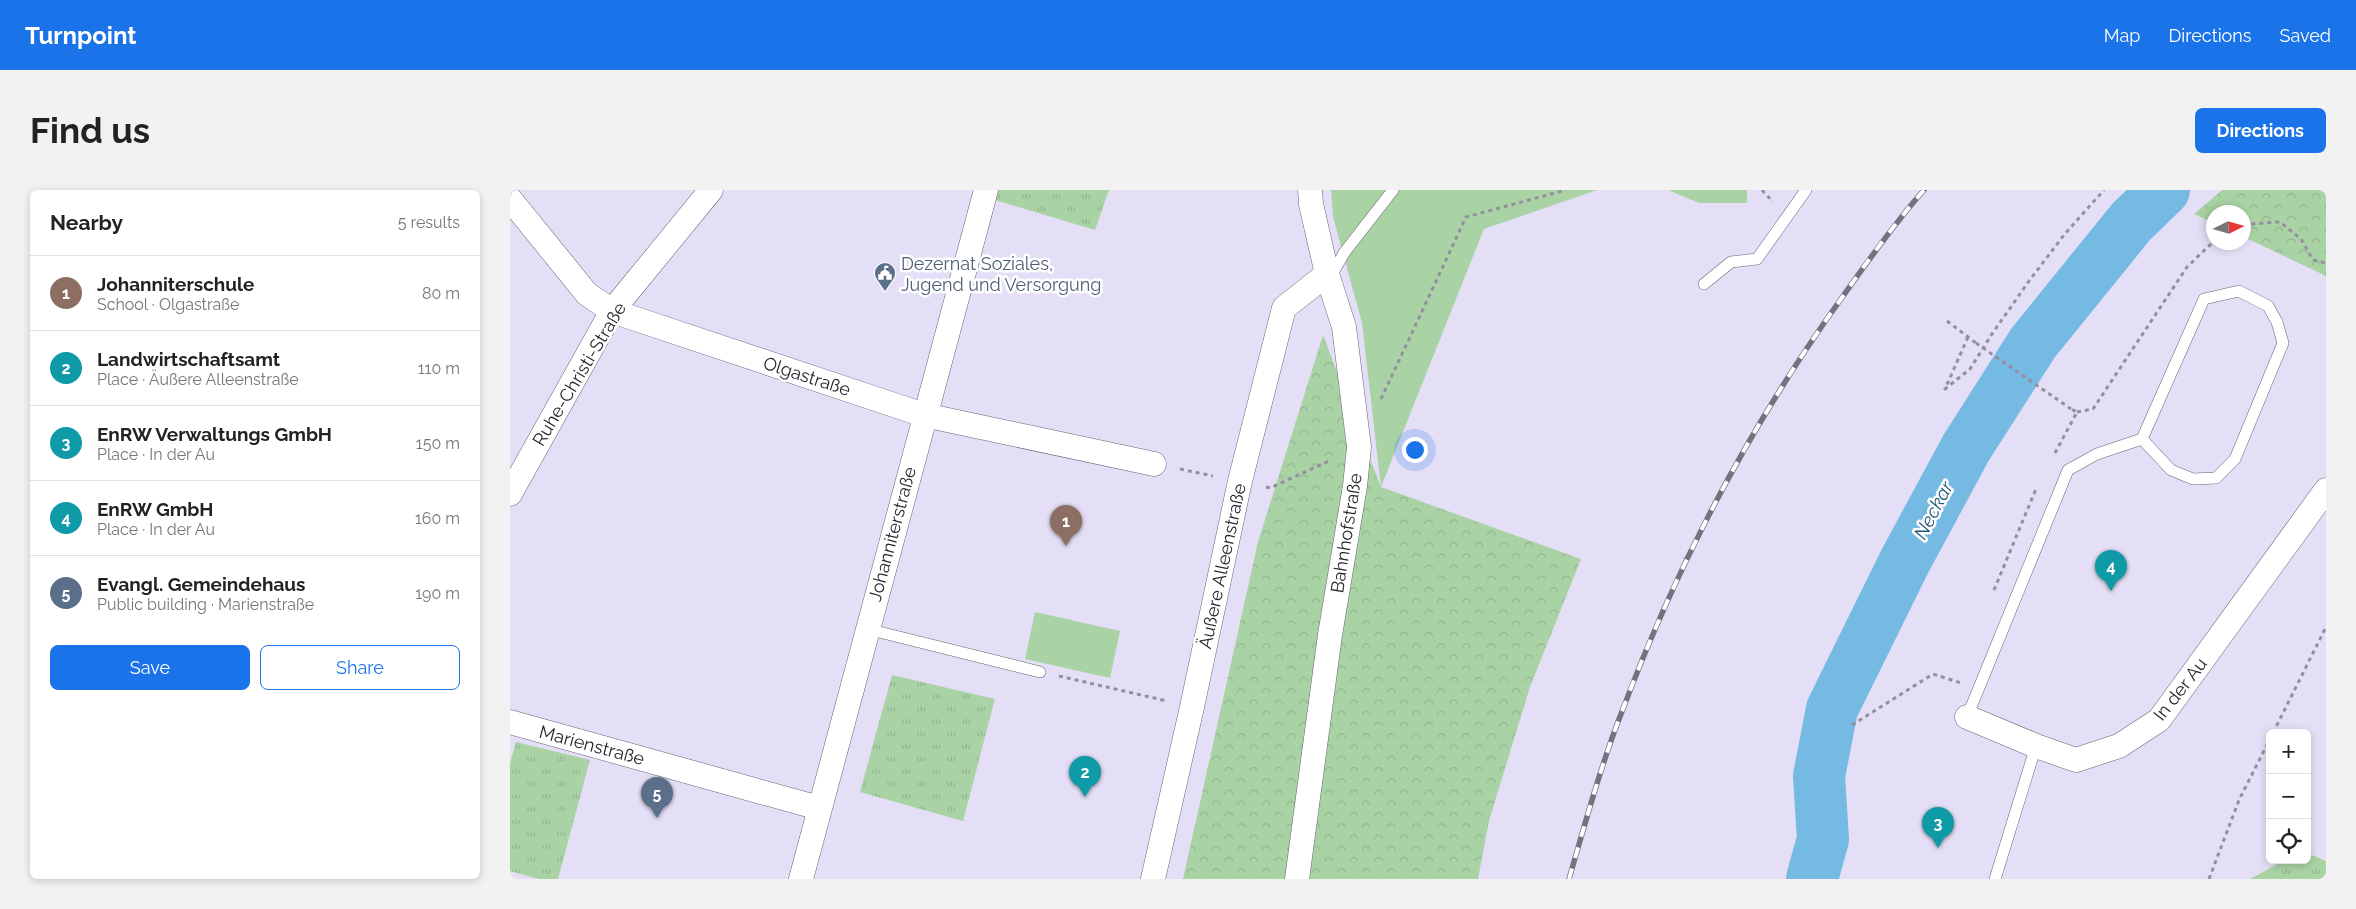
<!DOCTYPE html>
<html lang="en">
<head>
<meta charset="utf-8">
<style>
  :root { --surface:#fff; --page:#f2f2f2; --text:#222; --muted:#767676; --line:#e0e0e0; --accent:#1a73e8 }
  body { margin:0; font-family:Raleway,sans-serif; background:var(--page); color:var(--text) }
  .controls { position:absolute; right:15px; bottom:15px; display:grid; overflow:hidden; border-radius:8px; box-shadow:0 2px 8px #0003 }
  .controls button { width:45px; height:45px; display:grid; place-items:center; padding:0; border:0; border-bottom:1px solid var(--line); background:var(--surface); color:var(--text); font:25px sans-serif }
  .compass { position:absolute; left:1696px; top:15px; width:45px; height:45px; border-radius:50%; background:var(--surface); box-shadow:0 2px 8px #0003; rotate:85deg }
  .you { position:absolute; left:904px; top:259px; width:18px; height:18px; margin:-12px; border:4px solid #fff; border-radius:50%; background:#1a73e8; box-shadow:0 0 0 8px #1a73e833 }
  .badge { display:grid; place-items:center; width:32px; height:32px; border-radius:50%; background:var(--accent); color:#fff; font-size:16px; font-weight:700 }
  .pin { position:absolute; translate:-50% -41px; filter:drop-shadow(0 1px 2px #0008) }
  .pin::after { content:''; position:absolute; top:26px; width:18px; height:15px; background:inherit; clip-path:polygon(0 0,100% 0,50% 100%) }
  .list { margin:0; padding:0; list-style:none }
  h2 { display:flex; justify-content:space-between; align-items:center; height:65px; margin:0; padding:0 20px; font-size:21px }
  h2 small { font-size:16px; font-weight:400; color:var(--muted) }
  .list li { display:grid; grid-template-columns:32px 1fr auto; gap:15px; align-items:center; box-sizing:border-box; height:75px; padding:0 20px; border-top:1px solid var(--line) }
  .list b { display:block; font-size:19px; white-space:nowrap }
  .list p { margin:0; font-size:16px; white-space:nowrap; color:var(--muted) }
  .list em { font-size:16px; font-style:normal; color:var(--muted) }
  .actions { display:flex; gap:10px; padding:15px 20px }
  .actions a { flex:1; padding:11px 0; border:1px solid var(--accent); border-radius:8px; text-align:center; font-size:18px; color:var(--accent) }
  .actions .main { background:var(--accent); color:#fff }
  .icon { flex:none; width:28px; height:28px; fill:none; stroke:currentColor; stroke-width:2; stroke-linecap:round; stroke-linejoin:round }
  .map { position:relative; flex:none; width:1816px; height:689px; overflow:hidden; border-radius:8px }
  header { display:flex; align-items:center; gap:30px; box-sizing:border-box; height:70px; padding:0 25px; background:var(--accent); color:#fff }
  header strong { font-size:24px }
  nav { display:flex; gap:28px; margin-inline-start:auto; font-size:18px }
  .intro { display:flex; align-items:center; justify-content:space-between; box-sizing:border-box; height:120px; padding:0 30px }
  h1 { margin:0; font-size:35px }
  .button { padding:12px 22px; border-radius:8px; background:var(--accent); color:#fff; font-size:18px; font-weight:700 }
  main { display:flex; gap:30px; padding:0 30px }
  aside { flex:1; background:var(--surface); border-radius:8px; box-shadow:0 2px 8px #0003 }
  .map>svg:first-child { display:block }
  .grass { fill:url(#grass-tufts) }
  .forest { fill:url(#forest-crowns) }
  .park { fill:#aad3a5 }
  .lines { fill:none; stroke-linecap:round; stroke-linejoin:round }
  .river { stroke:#75bae2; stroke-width:52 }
  .lane-casing { stroke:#686376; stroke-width:12 }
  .street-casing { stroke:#686376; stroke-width:25 }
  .path { stroke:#938f9f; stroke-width:3; stroke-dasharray:4 4; stroke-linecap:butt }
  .lane { stroke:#fff; stroke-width:11 }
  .street { stroke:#fff; stroke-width:24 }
  .rail-casing { stroke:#757280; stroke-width:5.5 }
  .rail { stroke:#fff; stroke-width:4; stroke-dasharray:11; stroke-linecap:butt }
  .path-bridge { stroke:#938f9f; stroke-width:3; stroke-dasharray:4 4; stroke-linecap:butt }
  .labels { text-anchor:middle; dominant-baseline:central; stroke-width:5; stroke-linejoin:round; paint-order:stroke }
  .service-label { font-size:18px; fill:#4e5e75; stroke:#fff; text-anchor:start }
  .street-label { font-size:18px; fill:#28262e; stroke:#fff }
  .water-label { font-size:19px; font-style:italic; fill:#235874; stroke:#fff }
</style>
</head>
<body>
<header>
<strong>Turnpoint</strong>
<nav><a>Map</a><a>Directions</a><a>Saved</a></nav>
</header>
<div class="intro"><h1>Find us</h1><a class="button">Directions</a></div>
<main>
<aside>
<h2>Nearby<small>5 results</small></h2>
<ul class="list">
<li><span class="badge" style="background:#8d6e63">1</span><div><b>Johanniterschule</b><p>School · Olgastraße</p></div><em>80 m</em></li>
<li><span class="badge" style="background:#0f9aa8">2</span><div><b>Landwirtschaftsamt</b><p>Place · Äußere Alleenstraße</p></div><em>110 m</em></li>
<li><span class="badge" style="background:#0f9aa8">3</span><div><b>EnRW Verwaltungs GmbH</b><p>Place · In der Au</p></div><em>150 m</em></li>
<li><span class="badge" style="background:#0f9aa8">4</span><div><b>EnRW GmbH</b><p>Place · In der Au</p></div><em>160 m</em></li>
<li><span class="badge" style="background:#5c6f8a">5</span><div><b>Evangl. Gemeindehaus</b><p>Public building · Marienstraße</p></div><em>190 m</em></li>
</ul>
<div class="actions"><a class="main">Save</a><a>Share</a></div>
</aside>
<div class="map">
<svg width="1816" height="689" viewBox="0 0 1816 689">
  <defs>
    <pattern id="grass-tufts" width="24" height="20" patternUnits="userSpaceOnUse" patternTransform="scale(1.25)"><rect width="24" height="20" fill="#aad3a5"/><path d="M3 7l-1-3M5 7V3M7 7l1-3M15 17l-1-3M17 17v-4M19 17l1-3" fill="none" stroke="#92b58e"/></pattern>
    <pattern id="forest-crowns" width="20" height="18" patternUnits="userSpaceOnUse" patternTransform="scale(1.25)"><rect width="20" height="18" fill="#aad3a5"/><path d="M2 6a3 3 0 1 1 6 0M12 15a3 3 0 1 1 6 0" fill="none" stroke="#92b58e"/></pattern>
  </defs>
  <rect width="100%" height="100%" fill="#e4dff6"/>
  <!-- grass -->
  <g class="grass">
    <polygon points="488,0 599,0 585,40 485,10"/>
    <polygon points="382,485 485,509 453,631 350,602"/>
    <polygon points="6,552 80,570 48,689 29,689 0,681 0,573"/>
    <polygon points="1797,663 1816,671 1816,689 1740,689 1775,670 1797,670"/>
  </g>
  <!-- forest -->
  <g class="forest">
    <polygon points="1712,0 1816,0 1816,86 1734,47 1734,22 1704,22 1703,33 1684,24"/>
    <polygon points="813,145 871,297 1071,369 1020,497 979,631 968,689 673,689 748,352"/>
  </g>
  <!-- park -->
  <g class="park">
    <polygon points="821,0 1087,0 974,39 871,297 852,133 823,27"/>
    <polygon points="1158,0 1237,0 1237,13 1189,13"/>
    <polygon points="525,422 610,441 600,488 515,469"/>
  </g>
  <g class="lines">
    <!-- river -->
    <polyline class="river" points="1302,689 1313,649 1309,586 1322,519 1395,371 1456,258 1523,153 1621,32 1654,0"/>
    <!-- lane casing -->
    <g class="lane-casing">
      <g id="lane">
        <polyline points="820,88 834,63 883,0"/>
        <polyline points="1194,94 1221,72 1247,69 1296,0"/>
        <polyline points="357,439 530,482"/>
        <polyline points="1457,527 1558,280 1587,264 1632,249 1694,109 1729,101 1758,116 1767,132 1773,153 1725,269 1706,288 1683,289 1661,280 1632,249"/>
        <polyline points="1485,689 1526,556"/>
      </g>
    </g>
    <!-- street casing -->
    <g class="street-casing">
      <g id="street">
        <polyline points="0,9 77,104 102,121 414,225 644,274"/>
        <polyline points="0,304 102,121 201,0"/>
        <polyline points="1457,527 1526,556 1566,570 1609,556 1649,530 1816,300"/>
        <polyline points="0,532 309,618"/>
        <polyline points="291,689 476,0"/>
        <polyline points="643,689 682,517 730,291 774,118 817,84"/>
        <polyline points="787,689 820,445 845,296 849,257 834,137 817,84 801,14 800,0"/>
      </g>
    </g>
    <!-- path -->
    <g class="path">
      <polyline points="1252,0 1263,12"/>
      <polyline points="1734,37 1740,34 1770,32 1791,49 1803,70 1816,73"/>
      <polyline points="1437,131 1466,153"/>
      <polyline points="1458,147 1435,199 1460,179 1482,144 1519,91 1554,45 1594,0"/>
      <polyline points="871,209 956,27 1056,0"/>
      <polyline points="1567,222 1583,219 1677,77 1704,51"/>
      <polyline points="1545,263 1567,222 1561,219"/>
      <polyline points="670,279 703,286"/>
      <polyline points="756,297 760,298 821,270"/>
      <polyline points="1484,400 1526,299"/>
      <polyline points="549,486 657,511"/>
      <polyline points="1342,535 1423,484 1451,493"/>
      <polyline points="1763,543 1816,437"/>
      <polyline points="1699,689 1729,610 1760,549"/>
    </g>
    <!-- lane -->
    <use href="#lane" class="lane"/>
    <!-- street -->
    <use href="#street" class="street"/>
    <!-- rail casing -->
    <g class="rail-casing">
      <path id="rail" d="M1059,689C1075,634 1090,578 1111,524C1166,377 1239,237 1331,109C1357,72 1384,34 1414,0"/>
    </g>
    <!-- rail -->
    <use href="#rail" class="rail"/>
    <!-- path-bridge -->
    <polyline class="path-bridge" points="1466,153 1561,219"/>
  </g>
  <!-- icons -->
  <defs>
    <g id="civic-pin" transform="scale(1.125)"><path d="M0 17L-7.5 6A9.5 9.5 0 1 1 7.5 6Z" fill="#5c6f8a" stroke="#fff"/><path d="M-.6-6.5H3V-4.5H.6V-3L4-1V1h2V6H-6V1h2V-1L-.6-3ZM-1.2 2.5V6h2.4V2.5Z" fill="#fff"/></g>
  </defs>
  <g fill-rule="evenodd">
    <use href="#civic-pin" x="375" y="83"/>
  </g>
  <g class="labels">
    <!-- service labels -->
    <g class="service-label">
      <text x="391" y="73">Dezernat Soziales,<tspan x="391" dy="21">Jugend und Versorgung</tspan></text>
    </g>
    <!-- street labels -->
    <g class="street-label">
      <text transform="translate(69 184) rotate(-59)">Ruhe-Christi-Straße</text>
      <text transform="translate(297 186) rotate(18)">Olgastraße</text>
      <text transform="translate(836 343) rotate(-81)">Bahnhofstraße</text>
      <text transform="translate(382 344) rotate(-75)">Johanniterstraße</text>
      <text transform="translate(712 376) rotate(-78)">Äußere Alleenstraße</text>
      <text transform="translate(1670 499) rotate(-52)">In der Au</text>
      <text transform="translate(82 555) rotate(15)">Marienstraße</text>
    </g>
    <!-- water labels -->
    <g class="water-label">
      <text transform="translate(1423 320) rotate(-62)">Neckar</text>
    </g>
  </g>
</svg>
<div class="controls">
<button>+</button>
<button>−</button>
<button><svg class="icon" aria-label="locate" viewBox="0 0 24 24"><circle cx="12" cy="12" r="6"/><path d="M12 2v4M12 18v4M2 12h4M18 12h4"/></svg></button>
</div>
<svg class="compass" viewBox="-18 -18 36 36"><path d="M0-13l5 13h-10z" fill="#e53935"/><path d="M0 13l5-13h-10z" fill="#767676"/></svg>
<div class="you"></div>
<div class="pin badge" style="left:556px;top:356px;background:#8d6e63">1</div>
<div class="pin badge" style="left:575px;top:607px;background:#0f9aa8">2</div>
<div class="pin badge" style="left:1428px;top:658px;background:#0f9aa8">3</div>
<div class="pin badge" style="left:1601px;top:401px;background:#0f9aa8">4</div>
<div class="pin badge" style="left:147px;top:628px;background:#5c6f8a">5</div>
</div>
</main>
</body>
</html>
